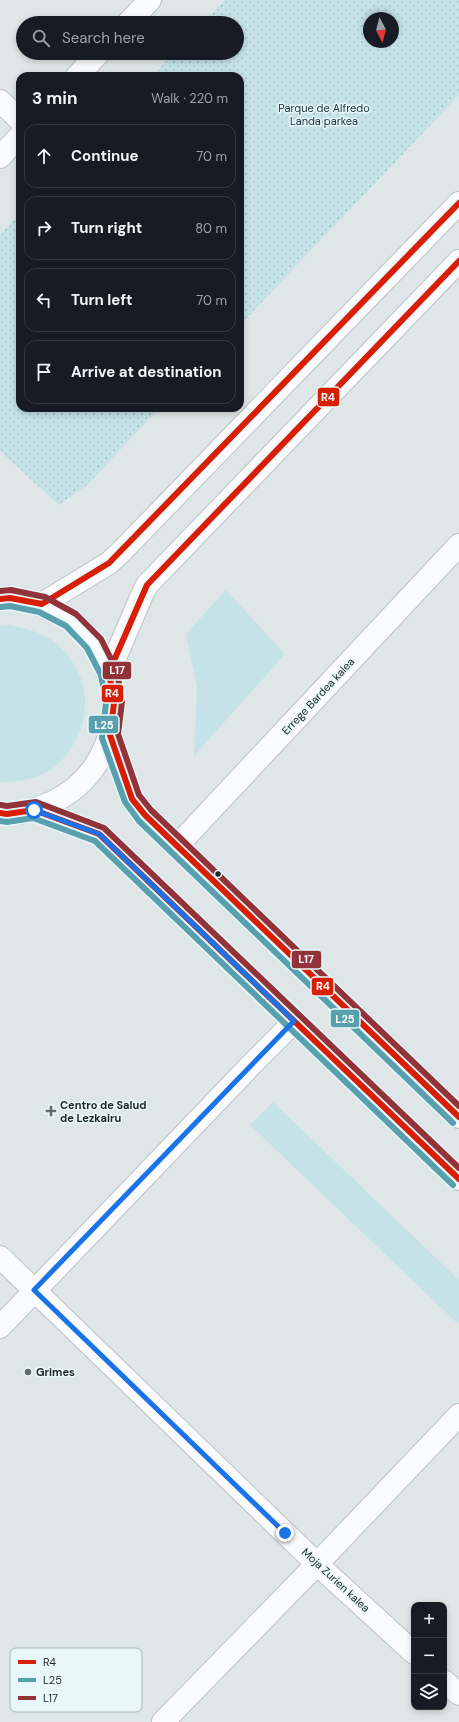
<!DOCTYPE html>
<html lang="en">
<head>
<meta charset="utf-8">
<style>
  :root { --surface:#171b24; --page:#242831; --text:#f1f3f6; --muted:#9ea1a6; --line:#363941 }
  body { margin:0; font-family:"DM Sans",sans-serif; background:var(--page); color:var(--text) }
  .controls { position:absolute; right:12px; bottom:12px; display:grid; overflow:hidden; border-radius:8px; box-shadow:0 2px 6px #0003 }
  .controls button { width:36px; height:36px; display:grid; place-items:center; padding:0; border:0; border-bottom:1px solid var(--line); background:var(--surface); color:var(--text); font:20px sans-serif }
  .compass { position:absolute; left:363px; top:12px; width:36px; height:36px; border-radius:50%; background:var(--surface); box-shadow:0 2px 6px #0003; rotate:173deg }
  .stop { position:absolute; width:12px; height:12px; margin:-9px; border:3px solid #1a73e8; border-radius:50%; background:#fff }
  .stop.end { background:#1a73e8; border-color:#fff; box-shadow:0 1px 4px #0008 }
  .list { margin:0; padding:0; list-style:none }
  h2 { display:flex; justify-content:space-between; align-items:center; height:52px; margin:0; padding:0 16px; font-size:17px }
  h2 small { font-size:13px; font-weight:400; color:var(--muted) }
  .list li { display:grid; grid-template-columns:26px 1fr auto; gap:12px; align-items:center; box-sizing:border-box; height:64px; margin:0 8px 8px; padding:0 8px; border:1px solid var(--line); border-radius:12px }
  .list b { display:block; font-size:15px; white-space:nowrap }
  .list em { font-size:13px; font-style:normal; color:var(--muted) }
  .icon { flex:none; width:22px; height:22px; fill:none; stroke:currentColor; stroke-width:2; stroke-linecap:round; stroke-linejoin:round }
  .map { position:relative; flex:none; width:459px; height:1722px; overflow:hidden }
  .search { position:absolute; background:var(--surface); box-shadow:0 2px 6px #0003; left:16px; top:16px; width:228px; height:44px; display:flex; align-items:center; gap:10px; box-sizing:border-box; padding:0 14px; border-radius:22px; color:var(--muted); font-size:15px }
  .panel { position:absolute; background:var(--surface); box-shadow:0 2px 6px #0003; left:16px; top:72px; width:228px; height:340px; border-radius:12px }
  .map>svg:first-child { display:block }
  .grass { fill:#c5e3e7 }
  .park { fill:url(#park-dots); fill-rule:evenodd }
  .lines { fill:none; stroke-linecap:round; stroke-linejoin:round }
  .minor-casing { stroke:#bdc3c5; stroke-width:24 }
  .tertiary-casing { stroke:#bdc3c5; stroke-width:24 }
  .secondary-casing { stroke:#bdc3c5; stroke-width:24 }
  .minor { stroke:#fafbfc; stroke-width:22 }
  .tertiary { stroke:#fafbfc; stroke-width:22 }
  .secondary { stroke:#fafbfc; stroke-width:22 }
  .bus-1-casing { stroke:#e8f7f9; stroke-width:9 }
  .bus-2-casing { stroke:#e8f7f9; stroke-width:9 }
  .bus-3-casing { stroke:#e8f7f9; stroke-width:9 }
  .bus-1 { stroke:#d81e05; stroke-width:6 }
  .bus-2 { stroke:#58a0ae; stroke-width:6 }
  .bus-3 { stroke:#913338; stroke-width:6 }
  .route { stroke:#1a73e8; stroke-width:5 }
  .bus-dot { fill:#1f2425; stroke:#e8f7f9; stroke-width:1.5 }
  .poi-dot { fill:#626869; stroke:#e8f7f9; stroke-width:1.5 }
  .labels { text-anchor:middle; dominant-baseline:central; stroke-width:3; stroke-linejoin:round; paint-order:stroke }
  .park-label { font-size:11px; fill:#113337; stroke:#e8f7f9 }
  .street-label { font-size:11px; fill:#1f2425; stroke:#e8f7f9 }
  .poi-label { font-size:11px; font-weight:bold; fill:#1f2425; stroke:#e8f7f9; text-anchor:start }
  .key { fill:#e8f7f9; stroke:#acb8b9; stroke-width:1 }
  .key-label { font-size:11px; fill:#1f2425 }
  .line-badge { stroke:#e8f7f9; stroke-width:1.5 }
  .badge-label { font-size:11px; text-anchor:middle; font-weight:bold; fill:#fff }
</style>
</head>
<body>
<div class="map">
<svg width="459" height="1722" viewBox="0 0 459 1722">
  <defs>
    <pattern id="park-dots" width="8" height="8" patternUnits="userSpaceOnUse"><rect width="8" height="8" fill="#c5e3e7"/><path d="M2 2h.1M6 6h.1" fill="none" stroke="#a9c3c6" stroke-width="1.8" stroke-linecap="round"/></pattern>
  </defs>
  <rect width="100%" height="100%" fill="#dee6e8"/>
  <!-- grass -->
  <g class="grass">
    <polygon points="226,590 285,654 194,756 197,687 186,634"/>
    <path d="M10,625C26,629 44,632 57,644C69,655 79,669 83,685C91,717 75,755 47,772C32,780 16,782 0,782V626Z"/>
    <polygon points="273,1102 459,1280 459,1322 457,1323 250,1125"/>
  </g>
  <!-- park -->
  <g class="park">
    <path d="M225,0H459V95L240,325V76H152L174,53H237V23H203ZM369,18H393V42H369Z"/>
    <polygon points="20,214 20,408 160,408 87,485 59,505 0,451 0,235"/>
  </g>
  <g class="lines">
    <!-- minor casing -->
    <g class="minor-casing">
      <g id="minor">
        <polyline points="128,23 150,0"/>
        <polyline points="77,76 99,53"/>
        <polyline points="0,101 20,120"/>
        <polyline points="0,157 20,136"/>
        <polyline points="177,846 459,545"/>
        <polyline points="0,1257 317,1564 414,1653"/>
        <polyline points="0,1327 251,1065 295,1021"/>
        <polyline points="444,1681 459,1694"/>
        <polyline points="163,1722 317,1564 459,1415"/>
      </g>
    </g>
    <!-- tertiary casing -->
    <g class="tertiary-casing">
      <g id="tertiary">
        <polyline points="42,604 109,563 119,554 459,203"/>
        <polyline points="109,672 142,595 147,585 459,261"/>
      </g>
    </g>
    <!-- secondary casing -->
    <g class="secondary-casing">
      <g id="secondary">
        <path d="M0,599C19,597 39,603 55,612C61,614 67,617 71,620C134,670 125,767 53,802C36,809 19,816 0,813"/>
        <polyline points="110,735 132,799 145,815 459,1117"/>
        <polyline points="34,810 99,834 459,1179"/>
      </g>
    </g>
    <!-- minor -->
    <use href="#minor" class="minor"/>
    <!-- tertiary -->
    <use href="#tertiary" class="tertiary"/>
    <!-- secondary -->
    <use href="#secondary" class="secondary"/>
    <!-- bus-1 casing -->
    <g class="bus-1-casing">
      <g id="bus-1">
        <polyline points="459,261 147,585 109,672 114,703 110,735 132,799 145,815 459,1117"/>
        <polyline points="0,599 10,598 42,604 109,563 459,203"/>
        <polyline points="0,813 7,814 34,810 99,834 459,1179"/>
      </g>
    </g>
    <!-- bus-2 casing -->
    <g class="bus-2-casing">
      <g id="bus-2">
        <polyline points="1,607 10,606 39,612 66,626 87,648 101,675 106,703 102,738 125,802 139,821 453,1123"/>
        <polyline points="0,821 7,822 33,818 95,841 453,1185"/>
      </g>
    </g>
    <!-- bus-3 casing -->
    <g class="bus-3-casing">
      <g id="bus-3">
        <polyline points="0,591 11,590 45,597 76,614 101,639 117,671 122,702 118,734 139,795 151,810 459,1106"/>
        <polyline points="1,805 7,806 36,802 104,828 459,1168"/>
      </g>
    </g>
    <!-- bus-1 -->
    <use href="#bus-1" class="bus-1"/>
    <!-- bus-2 -->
    <use href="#bus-2" class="bus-2"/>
    <!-- bus-3 -->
    <use href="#bus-3" class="bus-3"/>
  </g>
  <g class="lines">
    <!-- route -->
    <polyline class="route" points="34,810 99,834 294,1021 34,1290 285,1533"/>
  </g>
  <!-- markers -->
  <circle class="bus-dot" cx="218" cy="874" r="3.5"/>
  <g class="poi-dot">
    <path d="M49 1105h4v4h4v4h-4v4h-4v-4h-4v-4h4z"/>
    <circle cx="28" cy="1372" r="4"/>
  </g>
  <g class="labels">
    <!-- park labels -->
    <g class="park-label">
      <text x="324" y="108">Parque de Alfredo<tspan x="324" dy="13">Landa parkea</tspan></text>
    </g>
    <!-- street labels -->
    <g class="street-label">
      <text transform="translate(318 696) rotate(-47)">Errege Bardea kalea</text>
      <text transform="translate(336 1580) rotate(43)">Moja Zurien kalea</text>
    </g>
    <!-- poi labels -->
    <g class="poi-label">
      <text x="60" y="1105">Centro de Salud<tspan x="60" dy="13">de Lezkairu</tspan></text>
      <text x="36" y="1372">Grimes</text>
    </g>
  </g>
  <!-- legend -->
  <rect x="10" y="1648" width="132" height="64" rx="6" class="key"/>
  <rect x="18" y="1660" width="18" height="4" fill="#d81e05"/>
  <rect x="18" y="1678" width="18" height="4" fill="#58a0ae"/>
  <rect x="18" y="1696" width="18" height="4" fill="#913338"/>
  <g class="key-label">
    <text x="43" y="1666">R4</text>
    <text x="43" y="1684">L25</text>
    <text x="43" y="1702">L17</text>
  </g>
  <g class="line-badge">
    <rect x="317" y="387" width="23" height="20" rx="4" fill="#d81e05"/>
    <rect x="102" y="661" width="30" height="19" rx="4" fill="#913338"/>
    <rect x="101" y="684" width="23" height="19" rx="4" fill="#d81e05"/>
    <rect x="88" y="715" width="31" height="19" rx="4" fill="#58a0ae"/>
    <rect x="291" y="950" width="31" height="19" rx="4" fill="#913338"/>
    <rect x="311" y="977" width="23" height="19" rx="4" fill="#d81e05"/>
    <rect x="330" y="1009" width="30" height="19" rx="4" fill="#58a0ae"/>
  </g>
  <g class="badge-label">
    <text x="328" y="401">R4</text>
    <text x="117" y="674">L17</text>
    <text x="112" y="697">R4</text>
    <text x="104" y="729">L25</text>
    <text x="306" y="963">L17</text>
    <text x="323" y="990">R4</text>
    <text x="345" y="1023">L25</text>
  </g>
</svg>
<div class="controls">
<button>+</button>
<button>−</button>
<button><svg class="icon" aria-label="layers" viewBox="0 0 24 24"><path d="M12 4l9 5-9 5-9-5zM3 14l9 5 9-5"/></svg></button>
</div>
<svg class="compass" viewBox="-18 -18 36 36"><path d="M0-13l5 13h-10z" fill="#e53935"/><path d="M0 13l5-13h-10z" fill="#9ea1a6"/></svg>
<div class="stop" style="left:34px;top:810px"></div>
<div class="stop end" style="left:285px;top:1533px"></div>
<div class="search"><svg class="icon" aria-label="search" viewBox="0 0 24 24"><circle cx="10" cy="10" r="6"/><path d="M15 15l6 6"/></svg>Search here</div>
<section class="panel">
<h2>3 min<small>Walk · 220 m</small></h2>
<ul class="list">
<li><svg class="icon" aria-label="ahead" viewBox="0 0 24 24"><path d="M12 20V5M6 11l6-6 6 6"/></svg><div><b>Continue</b></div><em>70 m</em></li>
<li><svg class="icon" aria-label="right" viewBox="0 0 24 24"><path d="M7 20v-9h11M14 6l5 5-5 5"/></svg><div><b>Turn right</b></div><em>80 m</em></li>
<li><svg class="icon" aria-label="left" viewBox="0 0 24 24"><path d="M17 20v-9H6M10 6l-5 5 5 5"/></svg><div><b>Turn left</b></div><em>70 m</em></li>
<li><svg class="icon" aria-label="arrive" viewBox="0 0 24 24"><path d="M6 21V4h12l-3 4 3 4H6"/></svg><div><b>Arrive at destination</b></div></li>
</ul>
</section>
</div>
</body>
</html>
